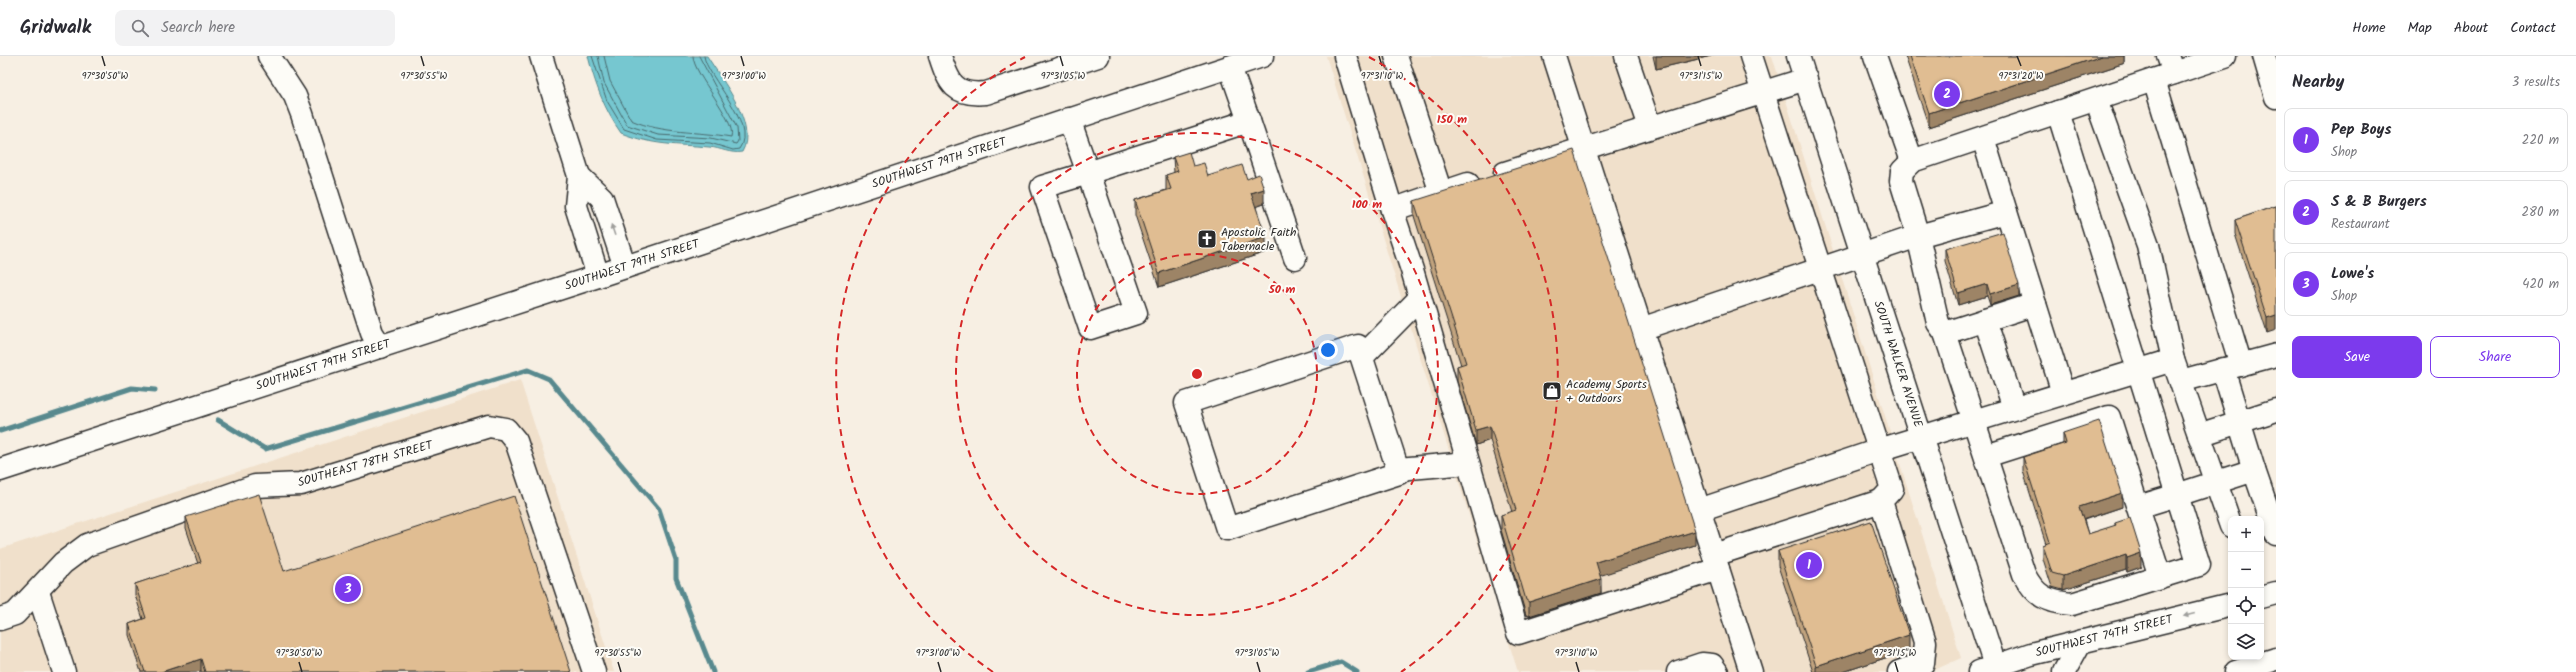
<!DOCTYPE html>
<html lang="en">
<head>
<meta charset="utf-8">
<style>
  :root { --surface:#fff; --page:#f2f2f3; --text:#2b2b33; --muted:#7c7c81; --line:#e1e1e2; --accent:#7c3aed }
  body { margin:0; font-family:Kalam,sans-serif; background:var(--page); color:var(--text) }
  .controls { position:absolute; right:12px; bottom:12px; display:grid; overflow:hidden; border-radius:8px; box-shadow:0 2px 6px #0003 }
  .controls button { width:36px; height:36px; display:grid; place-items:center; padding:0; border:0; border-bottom:1px solid var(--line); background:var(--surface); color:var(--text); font:20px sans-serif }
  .you { position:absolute; left:1328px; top:294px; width:14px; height:14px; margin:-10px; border:3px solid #fff; border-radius:50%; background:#1a73e8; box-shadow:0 0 0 6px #1a73e833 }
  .badge { display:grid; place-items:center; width:26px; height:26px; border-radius:50%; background:var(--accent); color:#fff; font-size:13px; font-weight:700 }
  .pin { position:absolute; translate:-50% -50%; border:2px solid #fff; box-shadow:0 1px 4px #0006 }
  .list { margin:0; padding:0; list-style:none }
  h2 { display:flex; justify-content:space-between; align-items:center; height:52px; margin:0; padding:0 16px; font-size:17px }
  h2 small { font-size:13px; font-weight:400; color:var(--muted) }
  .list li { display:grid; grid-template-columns:26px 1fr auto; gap:12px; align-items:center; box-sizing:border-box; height:64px; margin:0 8px 8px; padding:0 8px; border:1px solid var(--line); border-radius:8px }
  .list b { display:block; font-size:15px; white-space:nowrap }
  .list p { margin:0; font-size:13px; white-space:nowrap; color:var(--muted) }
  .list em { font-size:13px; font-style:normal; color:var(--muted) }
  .actions { display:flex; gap:8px; padding:12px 16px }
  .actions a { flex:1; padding:9px 0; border:1px solid var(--accent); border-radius:8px; text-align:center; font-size:14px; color:var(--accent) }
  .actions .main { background:var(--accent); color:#fff }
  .icon { flex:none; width:22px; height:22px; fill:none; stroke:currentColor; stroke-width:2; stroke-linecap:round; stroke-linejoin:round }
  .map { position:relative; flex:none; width:2276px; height:616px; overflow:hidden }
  header { display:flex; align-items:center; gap:24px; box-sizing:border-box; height:56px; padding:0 20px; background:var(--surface); border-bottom:1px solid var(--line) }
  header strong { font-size:19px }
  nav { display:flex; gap:22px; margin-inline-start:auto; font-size:14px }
  .search { width:280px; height:36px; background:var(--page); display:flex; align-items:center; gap:10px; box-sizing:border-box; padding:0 14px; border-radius:8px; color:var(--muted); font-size:15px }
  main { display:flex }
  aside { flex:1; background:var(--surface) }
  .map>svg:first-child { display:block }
  .built { fill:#f0e0cb }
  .water { fill:#76c7d0; stroke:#58898e }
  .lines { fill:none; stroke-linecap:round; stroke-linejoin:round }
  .shore { stroke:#49696d; stroke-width:1 }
  .stream { stroke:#58898e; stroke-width:5 }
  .minor-casing { stroke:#2b2b2b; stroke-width:25 }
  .major-casing { stroke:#2b2b2b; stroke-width:25 }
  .highway-casing { stroke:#2b2b2b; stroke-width:25 }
  .minor { stroke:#fdfcf7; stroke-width:22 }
  .major { stroke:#fdfcf7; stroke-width:22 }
  .highway { stroke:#fdfcf7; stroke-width:22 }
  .wall { fill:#c1a37e; stroke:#2b2b2b }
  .shaded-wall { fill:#9d8466; stroke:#2b2b2b }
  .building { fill:#e0bd92; stroke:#2b2b2b }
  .oneway { fill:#9e9e9b }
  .ticks { fill:none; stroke:#2b2b2b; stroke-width:1.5 }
  .ring { fill:none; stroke:#d62828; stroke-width:2; stroke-dasharray:7 5 }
  .labels { text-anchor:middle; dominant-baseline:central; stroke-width:4; stroke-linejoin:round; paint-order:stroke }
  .street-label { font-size:12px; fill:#2b2b2b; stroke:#fdfcf7 }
  .poi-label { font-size:12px; fill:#2b2b2b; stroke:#fdfcf7; text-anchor:start }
  .ticks-label { font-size:10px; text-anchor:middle; fill:#2b2b2b; stroke:#fdfcf7; stroke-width:4; stroke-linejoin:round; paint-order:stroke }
  .centre { fill:#d62828; stroke:#fdfcf7; stroke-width:2 }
  .ring-label { font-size:12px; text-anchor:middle; font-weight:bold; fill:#d62828; stroke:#fdfcf7; stroke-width:4; stroke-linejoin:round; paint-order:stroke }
</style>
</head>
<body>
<header>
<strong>Gridwalk</strong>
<div class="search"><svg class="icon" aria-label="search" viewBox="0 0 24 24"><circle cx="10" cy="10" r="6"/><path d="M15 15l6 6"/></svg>Search here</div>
<nav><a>Home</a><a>Map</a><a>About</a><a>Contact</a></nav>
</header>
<main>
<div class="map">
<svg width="2276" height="616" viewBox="0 0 2276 616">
  <rect width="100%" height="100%" fill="#f7efe3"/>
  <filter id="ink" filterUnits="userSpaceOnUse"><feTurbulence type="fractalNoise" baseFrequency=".025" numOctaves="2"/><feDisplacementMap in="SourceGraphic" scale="8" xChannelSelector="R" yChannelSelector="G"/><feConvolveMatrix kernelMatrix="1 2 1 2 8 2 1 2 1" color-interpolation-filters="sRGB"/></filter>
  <g filter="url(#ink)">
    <!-- built -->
    <g class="built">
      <polygon points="1326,0 1772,0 1961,602 1930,616 1518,616"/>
      <polygon points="520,324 614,616 0,616 0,493"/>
    </g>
    <!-- water -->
    <path class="water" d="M588,0H707C722,24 758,69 742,96C730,98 721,92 709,91C675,88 655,90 621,77C604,53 595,28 588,0Z"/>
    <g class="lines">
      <!-- shore -->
      <g class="shore">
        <path d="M592,0L607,45L624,73L657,84L710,87L733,94L739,93C758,68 706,21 704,0"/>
        <polyline points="598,0 604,27 627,69 658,79 711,82 736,88 738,85 737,72 699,0"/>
        <path d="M604,0L610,25L631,64C663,78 698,75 731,81C737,64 693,19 693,0"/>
      </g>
      <!-- stream -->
      <g class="stream">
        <polyline points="218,364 265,393 528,314 549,323 659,453 676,504 676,522 713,616"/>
        <polyline points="0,375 132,332 155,334"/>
        <polyline points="1308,616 1341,606 1357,616"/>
      </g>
      <!-- minor casing -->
      <g class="minor-casing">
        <g id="minor">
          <polyline points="269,0 295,40 302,58 372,277 381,291"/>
          <polyline points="541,0 579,120 576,150 598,220"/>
          <path d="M940,0C949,28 955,40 986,37L1098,0"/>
          <polyline points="1345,0 1392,154 1441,137"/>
          <polyline points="1396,0 1441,137 1468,128"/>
          <polyline points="1554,0 1751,616"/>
          <polyline points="1626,0 1650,71"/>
          <polyline points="1751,0 1892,433 1881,445 1925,586 1923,607 1899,616"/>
          <polyline points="1875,0 1912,105"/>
          <polyline points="2168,0 2174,17"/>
          <polyline points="2264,0 2276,41"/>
          <polyline points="2154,24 2241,309"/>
          <polyline points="2096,44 2148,189 2173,304"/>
          <polyline points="2058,56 2177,439 2138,451"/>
          <polyline points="1069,63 1088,117 1249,65 1230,11"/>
          <polyline points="1249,65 1295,202"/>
          <polyline points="1983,82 2006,156"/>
          <polygon points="1088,117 1136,257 1090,272 1042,131"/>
          <polyline points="1505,117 1806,23"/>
          <polyline points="579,120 602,142 625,211"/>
          <polyline points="1392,154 1413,217 1518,577 1718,513"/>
          <polyline points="1985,264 2014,352"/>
          <polyline points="1641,273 1918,180 1901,125 1902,115 1912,105 2225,0"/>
          <polyline points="1945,277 2035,248"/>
          <polygon points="1358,290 1399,417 1227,473 1186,347"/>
          <polyline points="1362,301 1420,242"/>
          <polyline points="2223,313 2254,414"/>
          <polyline points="2181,325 2276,299"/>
          <path d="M2063,337L2006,156L1918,180L1938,267L1945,277L2024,518C2035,540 2047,546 2072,548L2199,509L2177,439L2254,414L2276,478"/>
          <polyline points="2199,379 2276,354"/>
          <polyline points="1986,400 2109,361 2160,521"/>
          <polyline points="1398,413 1468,407"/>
          <polyline points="0,414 598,220 1262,0"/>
          <polyline points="1699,454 1879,394 2173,304 2231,470"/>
          <polyline points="1714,499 1881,445"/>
          <polyline points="38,536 64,616"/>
          <polyline points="0,563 15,558 63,507 87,489 255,430 301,428 489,370 506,373 516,385 594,616"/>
          <polyline points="1678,616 1702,608 1712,609 1717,616"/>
        </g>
      </g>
      <!-- major casing -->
      <g class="major-casing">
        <g id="major">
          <polyline points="1798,0 1997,616"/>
          <polyline points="2261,541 2276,537"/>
          <polyline points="1979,616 2031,598 2231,549"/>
          <polyline points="2064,616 2081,585"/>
        </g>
      </g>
      <!-- highway casing -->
      <g class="highway-casing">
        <polyline id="highway" points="2236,616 2276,603"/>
      </g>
      <!-- minor -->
      <use href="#minor" class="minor"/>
      <!-- major -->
      <use href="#major" class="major"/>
      <!-- highway -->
      <use href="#highway" class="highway"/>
    </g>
    <!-- wall -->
    <g class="wall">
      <polygon points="1653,0 1711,0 1656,13"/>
      <polygon points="1905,0 2125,0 2125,7 1929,71"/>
      <polygon points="1173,101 1193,110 1208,120 1247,123 1264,148 1256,151 1266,196 1159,231 1135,159 1135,144 1166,134 1166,119 1174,117"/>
      <polygon points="1414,145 1695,489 1600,519 1601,537 1529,560 1526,559 1501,474 1501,459 1512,456 1490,384 1476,389 1457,325 1457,310 1461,309 1414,160"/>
      <polygon points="2276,150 2267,277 2235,178 2235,164"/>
      <polygon points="1945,193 2019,240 1990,249 1987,240 1958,249 1945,205"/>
      <polygon points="2063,377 2122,451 2084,464 2088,478 2115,470 2115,467 2141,511 2127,516 2126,514 2063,534 2052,531 2043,503 2043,489 2046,488 2023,415 2023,401 2063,388"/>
      <polygon points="186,461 284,515 571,616 201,616 201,615 196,616 141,616 129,579 129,568 143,563 135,539 135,528 198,508 186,472"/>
      <polygon points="1778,495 1909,594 1843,616 1813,616 1778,510"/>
    </g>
    <!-- shaded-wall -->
    <g class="shaded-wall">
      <polygon points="1656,0 1711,0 1656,13"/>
      <polygon points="2102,0 2125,0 2125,7 1929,71 1929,57"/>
      <polygon points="1264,133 1264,148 1251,152 1251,137"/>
      <polygon points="1266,181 1266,196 1159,231 1159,217"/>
      <polygon points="1987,228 1987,240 1958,249 1958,237"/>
      <polygon points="2019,229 2019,240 1990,249 1990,238"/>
      <polygon points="2276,259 2276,274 2267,277 2267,262"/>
      <polygon points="1490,370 1490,384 1476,389 1476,374"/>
      <polygon points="2122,437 2122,451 2079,465 2079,451"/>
      <polygon points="1695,475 1695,489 1596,521 1596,506"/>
      <polygon points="2141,497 2141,511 2127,516 2127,502"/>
      <polygon points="2126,499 2126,514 2063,534 2063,520"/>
      <polygon points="1601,523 1601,537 1529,560 1529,546"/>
      <polygon points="1909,579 1909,594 1843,616 1816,616 1816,610"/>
      <polygon points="201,603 201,615 196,616 161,616"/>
    </g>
    <!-- building -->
    <g class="building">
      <polygon points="1910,0 2102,0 1929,57"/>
      <polygon points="1574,94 1695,475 1596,506 1601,523 1529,546 1526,544 1501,459 1516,454 1490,370 1476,374 1457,310 1466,307 1414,145"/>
      <polygon points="1189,96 1193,110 1204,107 1208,120 1242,109 1247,123 1259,118 1264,133 1251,137 1266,181 1159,217 1135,144 1171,133 1166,119 1178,115 1173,101"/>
      <polygon points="2276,150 2276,259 2267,262 2235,164"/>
      <polygon points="2003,176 2019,229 1990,238 1987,228 1958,237 1945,193"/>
      <polygon points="2099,365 2122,437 2079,451 2088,478 2116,469 2115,467 2130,462 2141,497 2127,502 2126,499 2063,520 2052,517 2043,489 2050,486 2023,401 2066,387 2063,377"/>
      <polygon points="259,438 284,515 514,440 571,616 205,616 201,603 161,616 145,616 129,568 146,562 135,528 201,506 186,461"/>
      <polygon points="1871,465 1909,579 1816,610 1778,495"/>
    </g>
    <!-- one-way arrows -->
    <defs><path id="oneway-solid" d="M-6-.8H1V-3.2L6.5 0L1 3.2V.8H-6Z"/></defs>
    <g class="oneway">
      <use href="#oneway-solid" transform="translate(613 174) rotate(-109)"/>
      <use href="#oneway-solid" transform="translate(2189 559) rotate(166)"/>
    </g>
  </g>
  <!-- ticks -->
  <path class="ticks" d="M102,0L105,10M421,0L424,10M741,0L744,10M1060,0L1063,10M1379,0L1382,10M1698,0L1701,10M2017,0L2021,10M299,606L302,616M618,606L621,616M938,606L941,616M1257,606L1260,616M1576,606L1579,616M1895,606L1898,616"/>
  <!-- distance rings -->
  <g class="ring">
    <circle cx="1197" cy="318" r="120"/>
    <circle cx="1197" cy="318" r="241"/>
    <path d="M993 616A361 361 0 0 1 1025 1M1369 1A361 361 0 0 1 1401 616"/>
  </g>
  <!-- icons -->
  <defs>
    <g id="church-square" transform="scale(1)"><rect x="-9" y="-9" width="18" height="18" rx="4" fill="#2b2b2b" stroke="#fdfcf7"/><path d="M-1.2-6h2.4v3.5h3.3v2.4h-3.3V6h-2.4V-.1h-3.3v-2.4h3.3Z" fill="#fff"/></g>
    <g id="shop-square" transform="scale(1)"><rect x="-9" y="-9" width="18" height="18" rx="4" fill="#2b2b2b" stroke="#fdfcf7"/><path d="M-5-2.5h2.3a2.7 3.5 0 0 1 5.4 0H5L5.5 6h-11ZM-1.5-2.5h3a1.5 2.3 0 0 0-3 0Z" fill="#fff"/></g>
  </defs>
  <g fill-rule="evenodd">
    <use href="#church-square" x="1207" y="183"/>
    <use href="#shop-square" x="1552" y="335"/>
  </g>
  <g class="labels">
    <!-- street labels -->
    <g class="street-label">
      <text transform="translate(939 107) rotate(-18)">SOUTHWEST 79TH STREET</text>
      <text transform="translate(632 209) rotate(-18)">SOUTHWEST 79TH STREET</text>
      <text transform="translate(1898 308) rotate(72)">SOUTH WALKER AVENUE</text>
      <text transform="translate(323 309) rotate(-18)">SOUTHWEST 79TH STREET</text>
      <text transform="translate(365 408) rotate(-16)">SOUTHEAST 78TH STREET</text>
      <text transform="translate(2104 580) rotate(-14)">SOUTHWEST 74TH STREET</text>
    </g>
    <!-- poi labels -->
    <g class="poi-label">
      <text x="1221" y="176">Apostolic Faith<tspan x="1221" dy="14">Tabernacle</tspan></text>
      <text x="1566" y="328">Academy Sports<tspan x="1566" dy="14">+ Outdoors</tspan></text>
    </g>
  </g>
  <g class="ticks-label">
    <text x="105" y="23">97°30'50"W</text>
    <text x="424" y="23">97°30'55"W</text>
    <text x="744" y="23">97°31'00"W</text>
    <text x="1063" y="23">97°31'05"W</text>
    <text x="1382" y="23">97°31'10"W</text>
    <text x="1701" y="23">97°31'15"W</text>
    <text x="2021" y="23">97°31'20"W</text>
    <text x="299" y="600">97°30'50"W</text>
    <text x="618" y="600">97°30'55"W</text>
    <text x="938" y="600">97°31'00"W</text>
    <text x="1257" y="600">97°31'05"W</text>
    <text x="1576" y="600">97°31'10"W</text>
    <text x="1895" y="600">97°31'15"W</text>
  </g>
  <circle cx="1197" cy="318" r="6" class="centre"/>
  <g class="ring-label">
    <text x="1452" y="67">150 m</text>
    <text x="1367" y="152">100 m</text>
    <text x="1282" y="237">50 m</text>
  </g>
</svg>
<div class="controls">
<button>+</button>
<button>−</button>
<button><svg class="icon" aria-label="locate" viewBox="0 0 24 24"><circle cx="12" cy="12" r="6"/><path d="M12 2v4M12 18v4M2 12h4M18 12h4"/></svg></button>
<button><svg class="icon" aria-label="layers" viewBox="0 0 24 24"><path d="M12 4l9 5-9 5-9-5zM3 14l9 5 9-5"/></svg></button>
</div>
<div class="you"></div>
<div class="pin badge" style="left:1809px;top:509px">1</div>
<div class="pin badge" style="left:1947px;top:38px">2</div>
<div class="pin badge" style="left:348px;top:533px">3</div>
</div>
<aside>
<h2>Nearby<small>3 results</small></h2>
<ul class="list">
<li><span class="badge">1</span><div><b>Pep Boys</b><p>Shop</p></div><em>220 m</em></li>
<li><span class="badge">2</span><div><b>S &amp; B Burgers</b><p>Restaurant</p></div><em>280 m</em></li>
<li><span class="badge">3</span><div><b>Lowe's</b><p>Shop</p></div><em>420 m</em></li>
</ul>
<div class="actions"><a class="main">Save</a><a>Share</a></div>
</aside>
</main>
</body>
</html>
